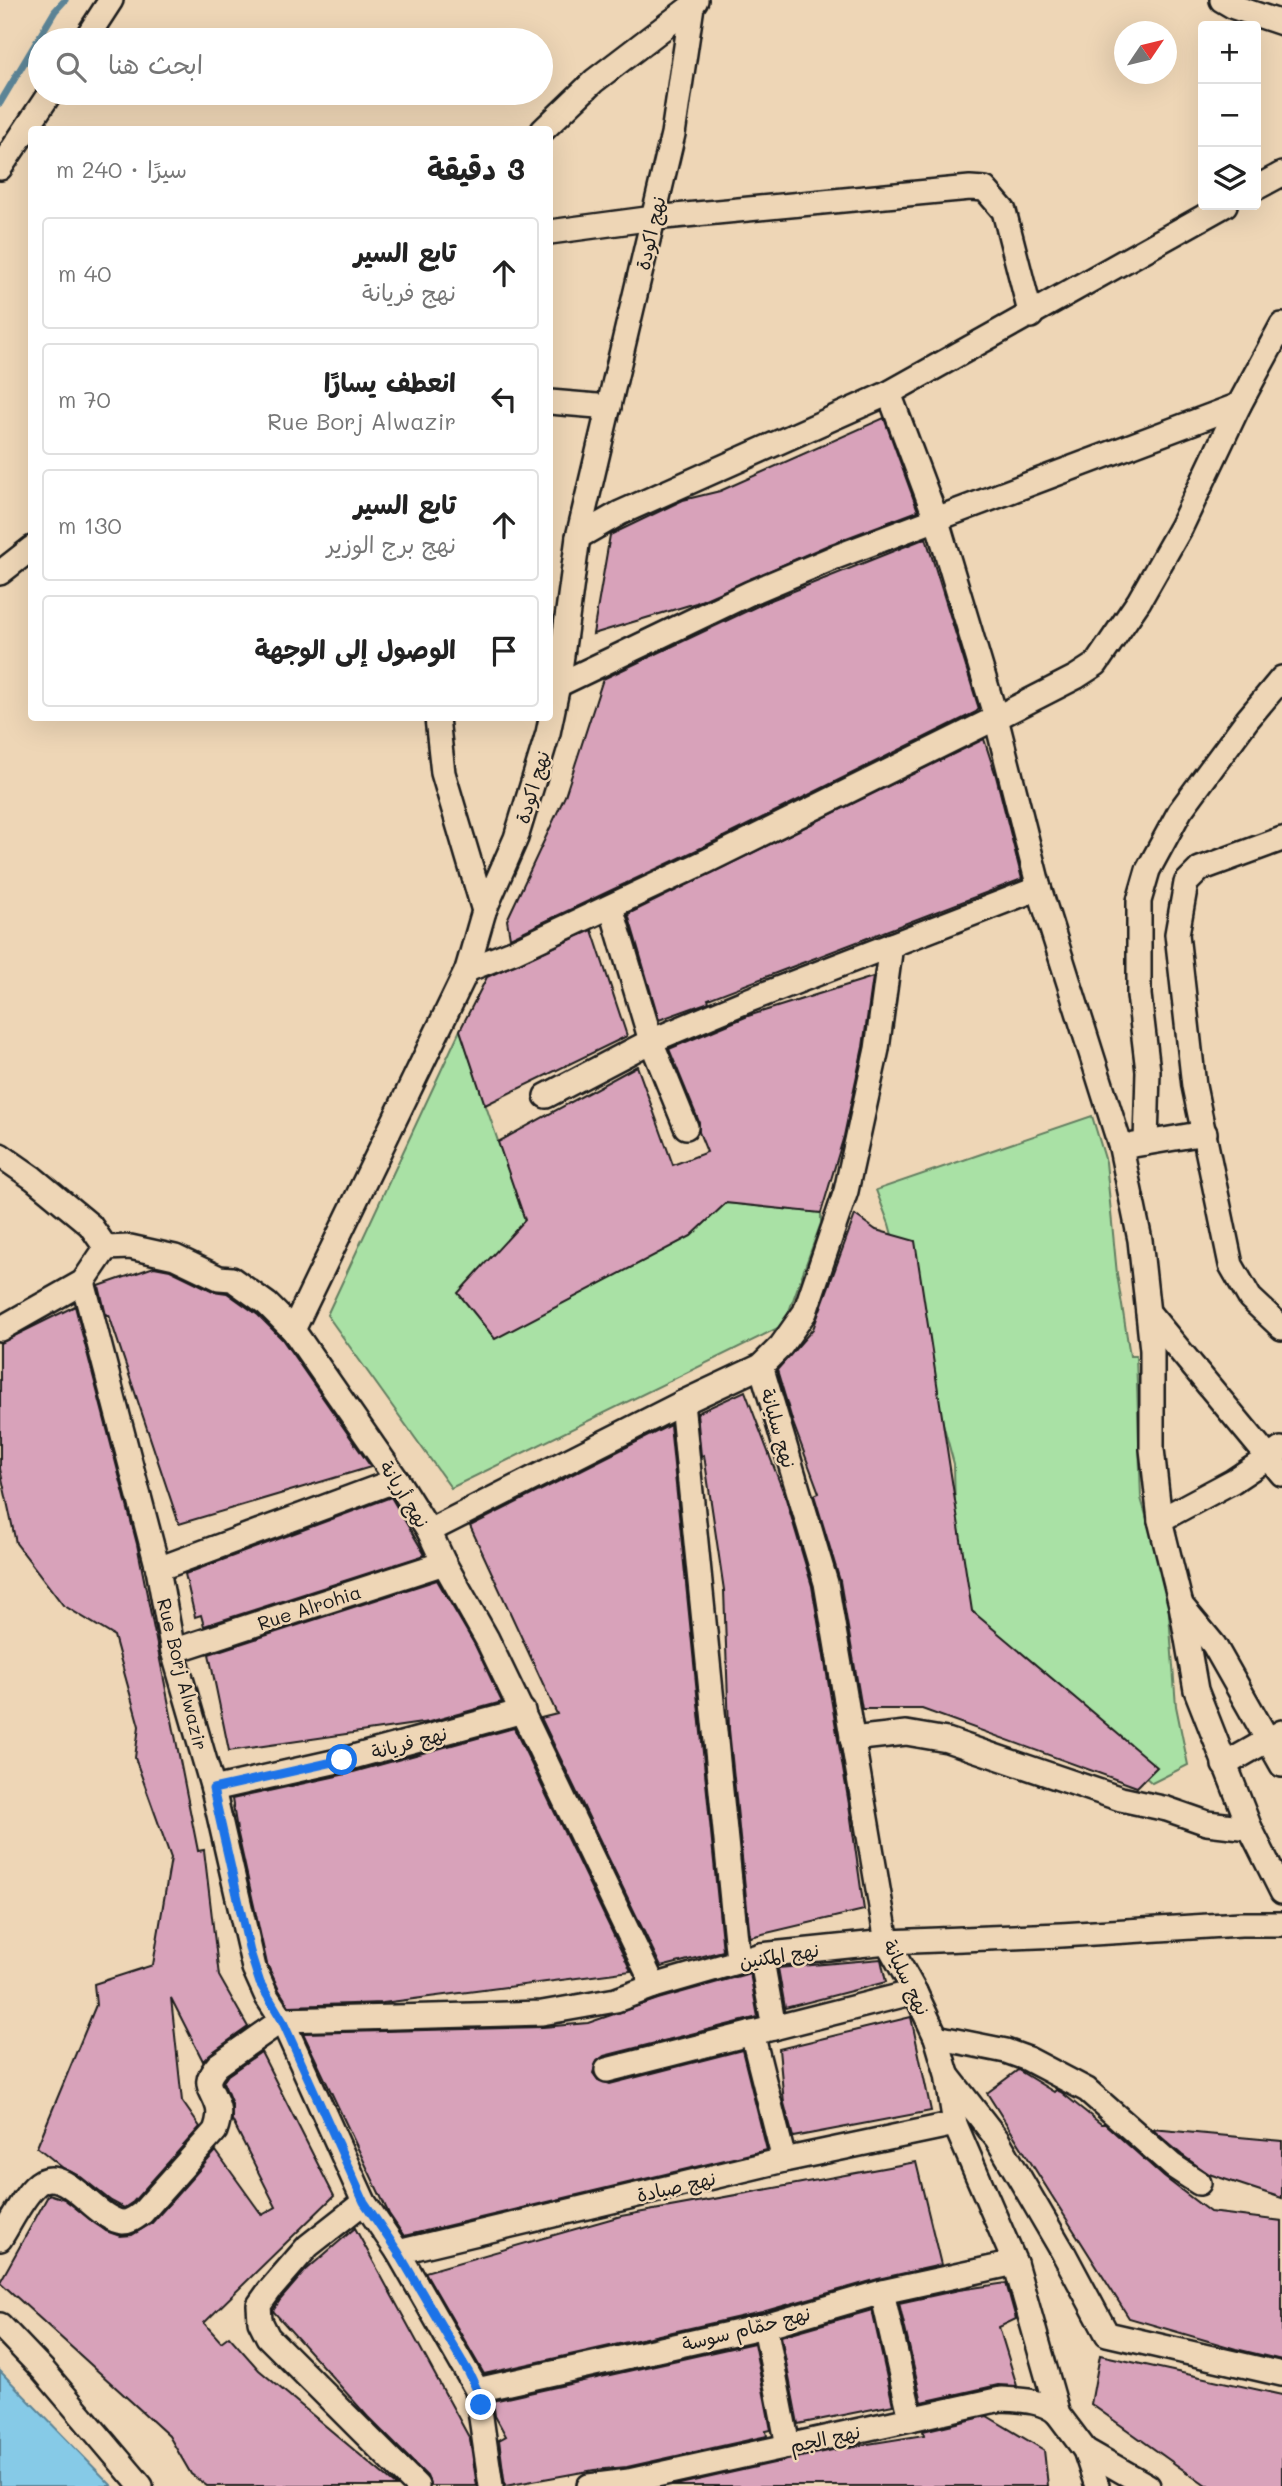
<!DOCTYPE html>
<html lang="ar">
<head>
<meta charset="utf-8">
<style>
  :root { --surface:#fff; --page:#f2f2f2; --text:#222; --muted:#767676; --line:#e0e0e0 }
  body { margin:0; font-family:Mali,"Playpen Sans Arabic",sans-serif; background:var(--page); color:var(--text); direction:rtl }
  .controls { position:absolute; right:21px; top:21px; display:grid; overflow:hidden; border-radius:7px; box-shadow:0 7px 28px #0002 }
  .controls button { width:63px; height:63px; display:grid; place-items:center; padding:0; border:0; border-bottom:2px solid var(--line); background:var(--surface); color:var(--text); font:35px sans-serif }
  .compass { position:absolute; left:1114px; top:21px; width:63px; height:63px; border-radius:50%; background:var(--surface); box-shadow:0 7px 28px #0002; rotate:55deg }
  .stop { position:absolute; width:21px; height:21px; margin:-16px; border:5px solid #1a73e8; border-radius:50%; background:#fff }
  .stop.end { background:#1a73e8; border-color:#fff; box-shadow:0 2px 7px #0008 }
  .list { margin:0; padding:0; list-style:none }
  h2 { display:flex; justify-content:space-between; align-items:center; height:91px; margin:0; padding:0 28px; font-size:30px }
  h2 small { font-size:23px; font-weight:400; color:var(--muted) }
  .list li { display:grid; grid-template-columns:46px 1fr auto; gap:21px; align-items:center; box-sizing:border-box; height:112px; margin:0 14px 14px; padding:0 14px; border:2px solid var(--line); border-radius:7px }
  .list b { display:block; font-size:26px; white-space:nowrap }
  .list p { margin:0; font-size:23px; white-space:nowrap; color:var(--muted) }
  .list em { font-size:23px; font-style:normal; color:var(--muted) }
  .icon { flex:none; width:38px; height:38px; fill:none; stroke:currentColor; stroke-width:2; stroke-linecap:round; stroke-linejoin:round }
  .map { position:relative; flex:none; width:1282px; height:2486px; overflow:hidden; direction:ltr }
  .search { position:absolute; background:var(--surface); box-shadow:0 7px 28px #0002; left:28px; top:28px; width:525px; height:77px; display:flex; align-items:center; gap:18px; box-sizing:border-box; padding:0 24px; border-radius:38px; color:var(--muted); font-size:26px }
  .panel { position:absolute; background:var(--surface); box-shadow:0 7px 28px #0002; left:28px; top:126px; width:525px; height:595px; border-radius:7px; direction:rtl }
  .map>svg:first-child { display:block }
  .green { fill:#a9e1a5; stroke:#627e60; stroke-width:2 }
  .water { fill:#86cae7; stroke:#5c8496; stroke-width:2 }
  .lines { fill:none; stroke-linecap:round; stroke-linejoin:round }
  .stream { stroke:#5c8496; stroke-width:7 }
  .building { fill:#d8a2ba; stroke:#1c1c1c; stroke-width:2 }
  .minor-casing { stroke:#1c1c1c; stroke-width:28 }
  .minor { stroke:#eed6b6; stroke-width:23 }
  .route { stroke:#1a73e8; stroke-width:9 }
  .labels { text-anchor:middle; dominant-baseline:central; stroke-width:5; stroke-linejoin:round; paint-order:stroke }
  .street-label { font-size:19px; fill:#1c1c1c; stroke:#eed6b6 }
</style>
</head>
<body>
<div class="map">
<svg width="1282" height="2486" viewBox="0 0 1282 2486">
  <rect width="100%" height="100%" fill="#eed6b6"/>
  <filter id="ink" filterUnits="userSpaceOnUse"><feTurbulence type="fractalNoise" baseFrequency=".0143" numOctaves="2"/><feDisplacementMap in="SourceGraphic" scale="14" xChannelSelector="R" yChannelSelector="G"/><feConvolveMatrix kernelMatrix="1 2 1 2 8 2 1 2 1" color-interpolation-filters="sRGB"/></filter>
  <g filter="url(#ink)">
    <!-- green -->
    <g class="green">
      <polygon points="460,1030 525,1220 495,1338 691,1236 726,1203 821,1213 821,1223 784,1325 451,1488 327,1315"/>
      <polygon points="1092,1116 1106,1162 1117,1274 1130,1356 1136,1356 1141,1498 1167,1588 1176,1706 1188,1765 1152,1783 1005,1654 957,1621 954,1464 889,1224 876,1190"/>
    </g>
    <!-- water -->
    <polygon class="water" points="0,2371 112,2486 0,2486"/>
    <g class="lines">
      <!-- stream -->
      <polyline class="stream" points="0,103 55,11 65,0"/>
    </g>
    <!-- building -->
    <g class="building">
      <polygon points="884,418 918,511 828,545 696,603 593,634 610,535 683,500 720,491"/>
      <polygon points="926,538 979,709 976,712 701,848 510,938 507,920 565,796 603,679 766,602"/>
      <polygon points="984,739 996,776 1022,879 708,999 709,1002 659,1020 628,914"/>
      <polygon points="592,930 627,1036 485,1105 460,1030 487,977"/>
      <polygon points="873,977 863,1047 844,1136 821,1213 726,1203 691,1236 495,1339 458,1293 525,1220 498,1142 637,1066 673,1165 707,1152 699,1132 699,1122 669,1049 748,1016"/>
      <polygon points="855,1215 876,1230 915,1241 972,1611 1157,1767 1137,1787 922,1709 862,1709 840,1581 814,1495 819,1493 793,1423 777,1370 813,1329"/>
      <polygon points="154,1267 170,1270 213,1291 227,1293 258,1315 282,1339 371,1467 179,1524 109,1315 106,1315 99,1286"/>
      <polygon points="75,1306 137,1544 198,1851 204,1850 219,1976 248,2027 210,2054 203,2061 171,1998 182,2101 200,2127 133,2202 124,2208 111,2201 81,2177 63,2168 37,2147 96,2005 94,1984 153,1965 171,1858 135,1758 139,1726 114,1636 63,1605 16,1543 0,1469 0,1343"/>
      <polygon points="745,1391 786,1499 812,1586 849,1804 864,1910 750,1937 729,1729 724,1590 704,1455 701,1456 697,1413"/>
      <polygon points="670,1425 723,1951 661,1967 541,1718 557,1714 470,1526"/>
      <polygon points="391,1497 425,1555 204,1626 201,1615 195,1617 185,1574"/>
      <polygon points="437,1580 475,1645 502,1702 429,1722 229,1751 209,1654"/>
      <polygon points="514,1728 631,1971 383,2003 289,2006 279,1990 267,1964 237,1830 232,1799 346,1774"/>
      <polygon points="881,1959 886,1982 785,2008 778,1968"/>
      <polygon points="750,1973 758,2017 604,2056 597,2061 593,2073 598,2080 610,2084 742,2050 767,2150 404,2236 389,2214 303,2033 543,2027 588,2023 658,1999"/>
      <polygon points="911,2017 931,2111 793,2137 784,2103 779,2049"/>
      <polygon points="261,2052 334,2196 204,2323 221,2342 229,2336 259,2370 397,2486 207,2486 191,2474 169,2436 0,2282 49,2194 64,2199 106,2231 120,2236 132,2235 152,2223 216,2151 262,2215 276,2207 232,2120 232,2104 223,2082 228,2075"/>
      <polygon points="1018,2070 1054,2092 1056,2090 1061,2092 1101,2124 1105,2124 1164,2177 1210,2212 1282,2221 1282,2360 1236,2349 1129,2318 987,2093"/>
      <polygon points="1152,2129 1282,2141 1282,2198 1209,2174 1182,2155"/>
      <polygon points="916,2162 941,2265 878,2279 762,2312 484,2374 425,2272 621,2216"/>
      <polygon points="355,2228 470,2439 477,2486 431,2486 427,2476 368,2417 273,2311 280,2300 305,2271"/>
      <polygon points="1006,2283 1016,2319 999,2327 1017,2386 998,2385 922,2402 899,2303 959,2290"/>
      <polygon points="872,2310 893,2405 798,2424 781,2336"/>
      <polygon points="754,2343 771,2430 766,2431 767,2436 627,2467 594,2470 505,2486 499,2440 506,2436 495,2416 493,2401"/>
      <polygon points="1100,2355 1282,2395 1282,2486 1206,2486 1091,2404"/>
      <polygon points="987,2416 1044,2450 1048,2486 671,2486 837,2449 924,2435 923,2431"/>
    </g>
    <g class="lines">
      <!-- minor casing -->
      <g class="minor-casing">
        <g id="minor">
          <polyline points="1222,0 1234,7 1282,23"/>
          <polyline points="85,40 111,0"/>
          <polyline points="543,130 594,81 692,6"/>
          <polyline points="0,168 50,93"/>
          <polyline points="1256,188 1282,174"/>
          <polyline points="550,232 654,218 970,188 985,189 1004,211 1031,316"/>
          <polyline points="889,393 937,521 996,718 1039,888 1121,1148 1140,1240 1152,1350 1152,1449 1160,1520 1181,1605 1196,1690 1250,1828 1282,1892"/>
          <polyline points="550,402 609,407"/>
          <polyline points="578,537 620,513 889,393 1225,205"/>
          <polyline points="0,573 32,548"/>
          <polyline points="558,685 750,593 833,558 1239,405"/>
          <polyline points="437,718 443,773 484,911"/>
          <polyline points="1282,839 1200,869 1186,883 1177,934 1194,1086 1231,1265 1250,1298 1282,1328"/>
          <polyline points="611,907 651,1041 686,1127"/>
          <polyline points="467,970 515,951 707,861 996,718 1076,677 1096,664 1139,601 1181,527 1239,405 1282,325"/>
          <polyline points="546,1096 651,1041 749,1000 1039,888"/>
          <polyline points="1146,1143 1148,1071 1139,995 1139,901 1148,870 1180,811 1247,720 1282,678"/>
          <polyline points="1134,1145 1205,1133"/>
          <polyline points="0,1155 33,1178 90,1225 106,1248 130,1247 175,1257 219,1278 232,1279 267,1304 293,1330 397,1480 429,1531 444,1563 487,1639 654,1986"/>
          <polyline points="83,1282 158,1569 173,1651 213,1789 254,1968 267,1997 282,2020 364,2202 398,2252 477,2390 491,2486"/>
          <polyline points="1148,1312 1282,1474"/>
          <polyline points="0,1329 83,1282 106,1248"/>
          <polyline points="293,1330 467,970 484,911 516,838 548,733 558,685 578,537 673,134 692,6 696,0"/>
          <polyline points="761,1366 826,1583 887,1942 915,1992 936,2037 947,2074 955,2124 1015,2263 1058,2414 1085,2450 1097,2486"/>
          <polyline points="682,1403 738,1960"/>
          <polyline points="1160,1520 1233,1481 1281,1449"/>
          <polyline points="429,1531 682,1403 761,1366 781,1346 805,1312 846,1191 877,1049 891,945"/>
          <polyline points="158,1569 397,1480"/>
          <polyline points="1181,1605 1214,1645 1282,1765"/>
          <polyline points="173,1651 444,1563"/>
          <polyline points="852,1739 906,1733 947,1740 1121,1799 1167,1809 1207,1823 1250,1828"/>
          <polyline points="1224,1765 1282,1732"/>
          <polyline points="213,1789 342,1760 523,1711"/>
          <polyline points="761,1955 774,2028"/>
          <polyline points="282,2020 542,2013 616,2000 654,1986 761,1955 887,1942 1061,1935 1241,1924 1282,1924"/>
          <polyline points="752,2033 784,2160"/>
          <polyline points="936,2037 1006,2051 1028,2059 1087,2090 1173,2166 1199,2183"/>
          <polyline points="607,2070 915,1992"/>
          <polyline points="948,2076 997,2139 1063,2252 1107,2334 1282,2374"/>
          <polyline points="364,2202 308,2246 269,2291 259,2305 260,2321 268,2337 417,2486"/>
          <path d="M0,2239C10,2224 26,2189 42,2181C68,2168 96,2220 123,2222C131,2222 136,2217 142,2213L215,2131C218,2123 220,2115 218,2107C213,2088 200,2085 218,2065L282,2020"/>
          <polyline points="398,2252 784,2160 955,2124"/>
          <polyline points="882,2292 911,2419"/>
          <polyline points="0,2325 43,2370 141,2486"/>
          <polyline points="765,2326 788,2446"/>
          <polyline points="477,2390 765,2326 882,2292 1015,2263"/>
          <polyline points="1085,2450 1148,2486"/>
          <path d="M589,2486L629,2481L1001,2399C1019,2400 1045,2400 1058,2414"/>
        </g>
      </g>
      <!-- minor -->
      <use href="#minor" class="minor"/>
    </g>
  </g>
  <g class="lines" filter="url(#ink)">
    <!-- route -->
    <polyline class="route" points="342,1760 213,1789 250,1952 260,1983 282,2020 364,2202 398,2252 469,2373 477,2390 481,2405"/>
  </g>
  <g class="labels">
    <!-- street labels -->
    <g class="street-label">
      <text transform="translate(650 233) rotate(-77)">نهج اكودة</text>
      <text transform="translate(532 787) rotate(-73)">نهج اكودة</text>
      <text transform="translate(779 1428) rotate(74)">نهج سليانة</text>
      <text transform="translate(405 1494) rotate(58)">نهج أريانة</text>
      <text transform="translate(309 1607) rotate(-18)">Rue Alrohia</text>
      <text transform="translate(183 1674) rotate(76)">Rue Borj Alwazir</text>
      <text transform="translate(409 1742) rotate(-15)">نهج فريانة</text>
      <text transform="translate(779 1955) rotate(-9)">نهج المكنين</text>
      <text transform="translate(907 1977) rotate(64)">نهج سليانة</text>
      <text transform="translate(676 2186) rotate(-13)">نهج صيادة</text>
      <text transform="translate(746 2328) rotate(-14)">نهج حمّام سوسة</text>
      <text transform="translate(825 2438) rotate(-12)">نهج الجم</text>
    </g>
  </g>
</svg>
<div class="controls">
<button>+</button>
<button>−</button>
<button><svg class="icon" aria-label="layers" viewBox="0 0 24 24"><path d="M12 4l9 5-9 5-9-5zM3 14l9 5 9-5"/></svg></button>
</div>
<svg class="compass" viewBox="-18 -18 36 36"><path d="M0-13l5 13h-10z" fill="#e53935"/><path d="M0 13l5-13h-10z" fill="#767676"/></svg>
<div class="stop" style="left:342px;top:1760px"></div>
<div class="stop end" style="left:481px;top:2405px"></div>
<div class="search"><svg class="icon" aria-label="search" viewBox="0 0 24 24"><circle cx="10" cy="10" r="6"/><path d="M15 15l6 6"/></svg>ابحث هنا</div>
<section class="panel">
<h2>3 دقيقة<small>سيرًا · 240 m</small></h2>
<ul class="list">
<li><svg class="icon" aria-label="ahead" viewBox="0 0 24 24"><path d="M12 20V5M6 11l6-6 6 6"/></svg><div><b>تابع السير</b><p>نهج فريانة</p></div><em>40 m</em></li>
<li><svg class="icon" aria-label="left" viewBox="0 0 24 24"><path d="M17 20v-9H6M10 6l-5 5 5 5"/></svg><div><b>انعطف يسارًا</b><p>Rue Borj Alwazir</p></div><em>70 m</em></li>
<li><svg class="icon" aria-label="ahead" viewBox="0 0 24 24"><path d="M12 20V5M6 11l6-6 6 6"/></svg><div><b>تابع السير</b><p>نهج برج الوزير</p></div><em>130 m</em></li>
<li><svg class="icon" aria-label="arrive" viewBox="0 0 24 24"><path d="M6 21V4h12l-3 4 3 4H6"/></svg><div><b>الوصول إلى الوجهة</b></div></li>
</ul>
</section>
</div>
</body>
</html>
